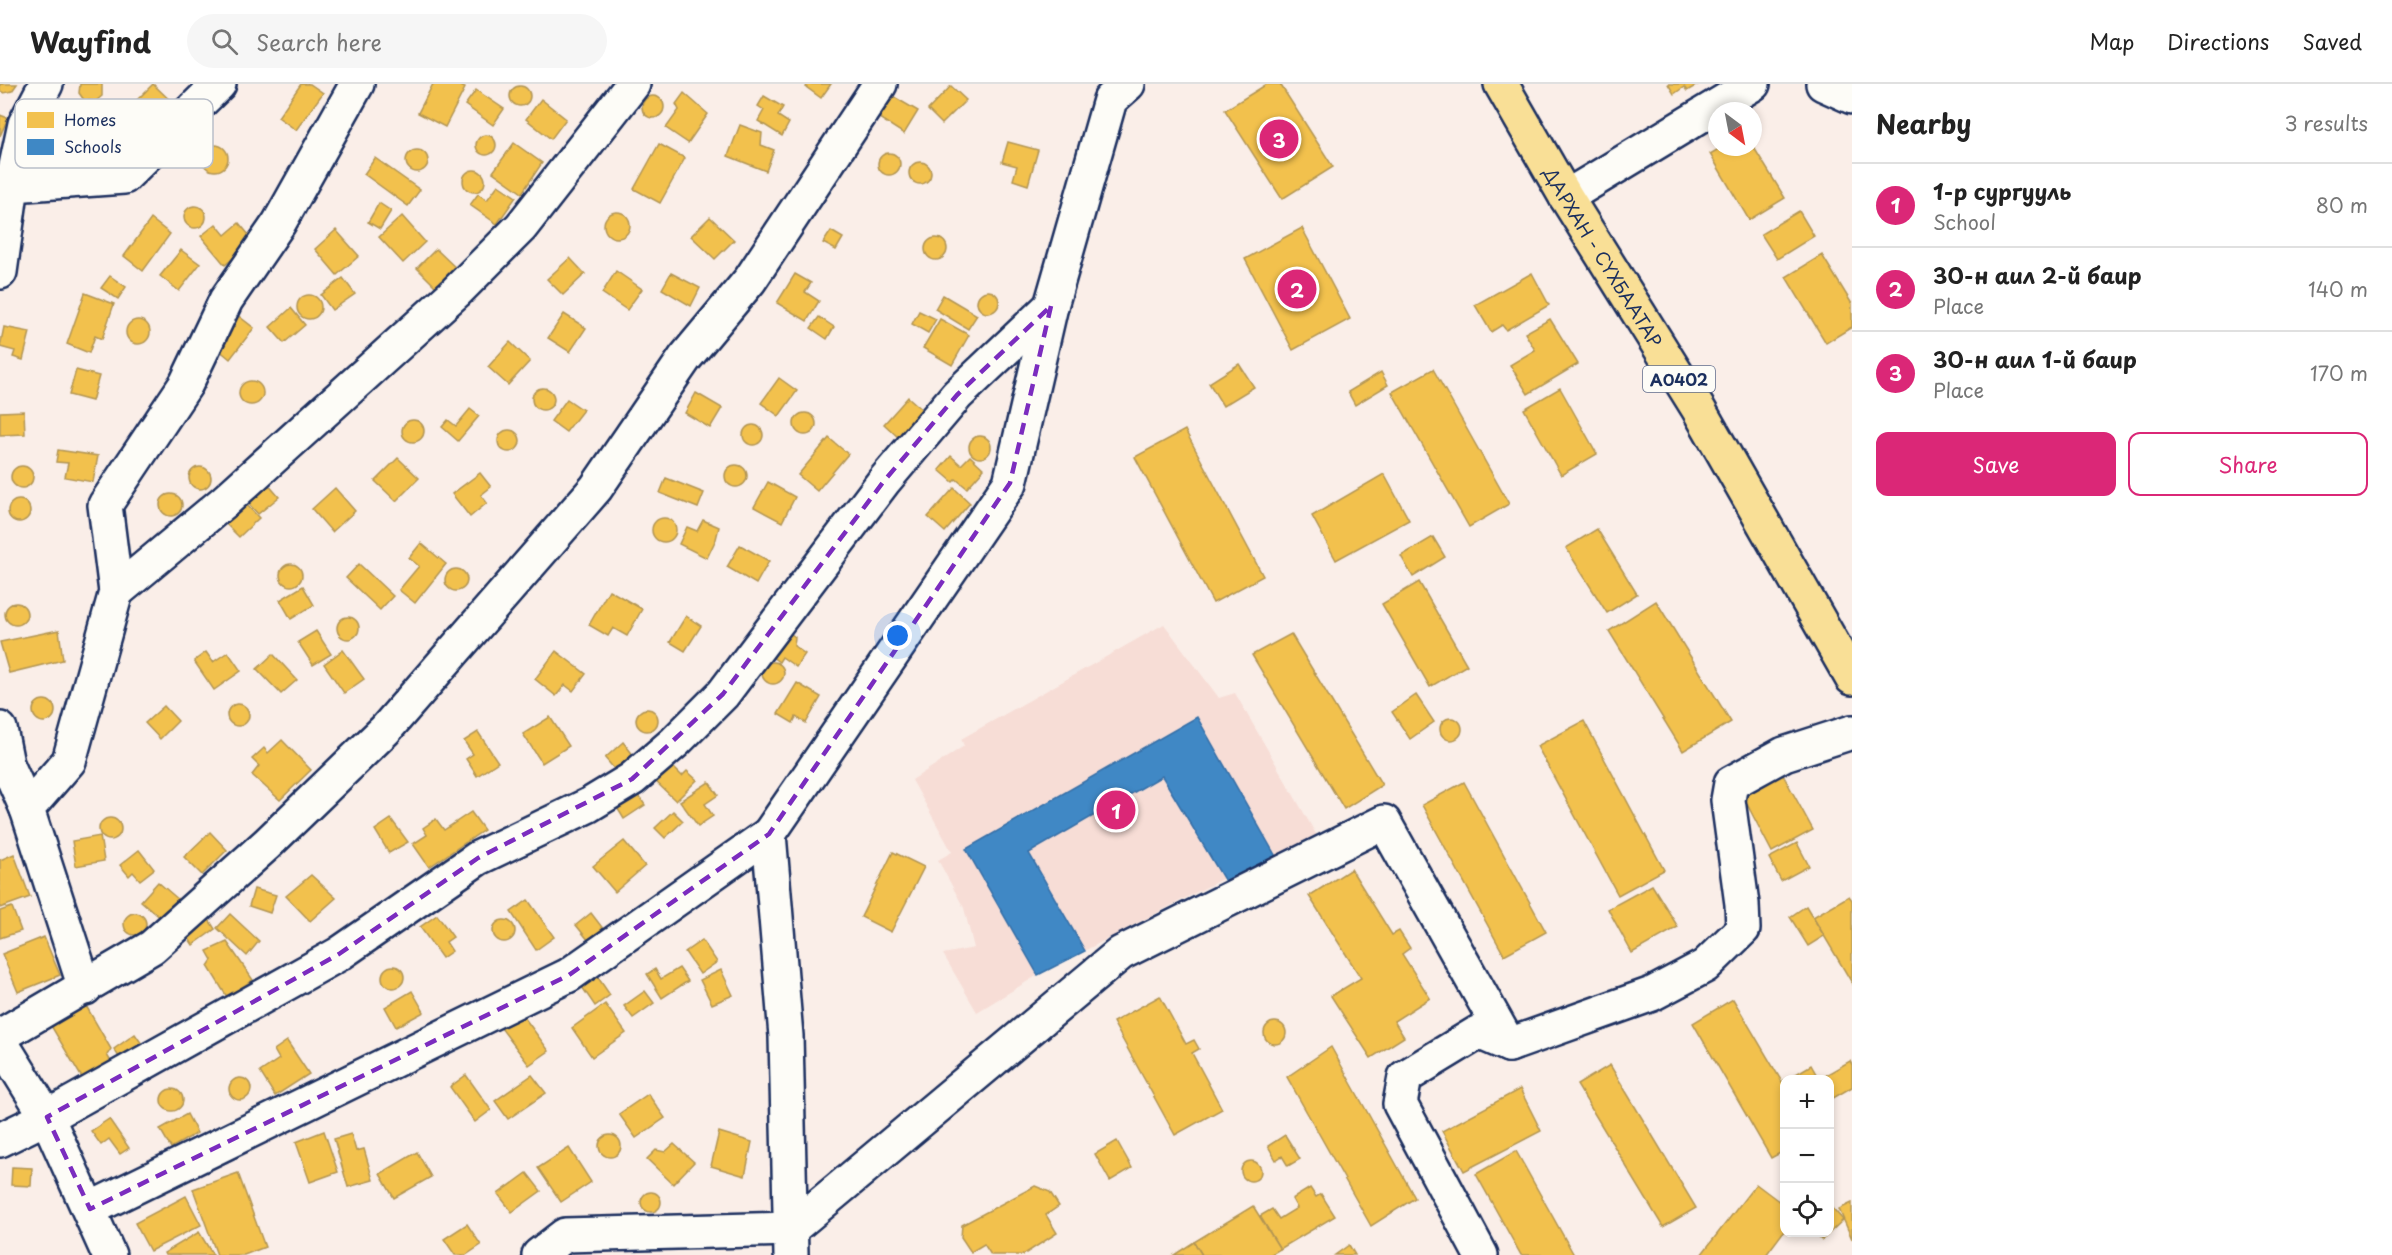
<!DOCTYPE html>
<html lang="en">
<head>
<meta charset="utf-8">
<style>
  :root { --surface:#fff; --page:#f6f6f6; --text:#222; --muted:#767676; --line:#e0e0e0; --accent:#db2777 }
  body { margin:0; font-family:"Playpen Sans",sans-serif; background:var(--page); color:var(--text) }
  .controls { position:absolute; right:18px; bottom:18px; display:grid; overflow:hidden; border-radius:12px; box-shadow:0 3px 9px #0003 }
  .controls button { width:54px; height:54px; display:grid; place-items:center; padding:0; border:0; border-bottom:2px solid var(--line); background:var(--surface); color:var(--text); font:30px sans-serif }
  .compass { position:absolute; left:1708px; top:18px; width:54px; height:54px; border-radius:50%; background:var(--surface); box-shadow:0 3px 9px #0003; rotate:148deg }
  .you { position:absolute; left:898px; top:552px; width:21px; height:21px; margin:-15px; border:4px solid #fff; border-radius:50%; background:#1a73e8; box-shadow:0 0 0 9px #1a73e833 }
  .badge { display:grid; place-items:center; width:39px; height:39px; border-radius:50%; background:var(--accent); color:#fff; font-size:20px; font-weight:700 }
  .pin { position:absolute; translate:-50% -50%; border:3px solid #fff; box-shadow:0 2px 6px #0006 }
  .list { margin:0; padding:0; list-style:none }
  h2 { display:flex; justify-content:space-between; align-items:center; height:78px; margin:0; padding:0 24px; font-size:26px }
  h2 small { font-size:20px; font-weight:400; color:var(--muted) }
  .list li { display:grid; grid-template-columns:39px 1fr auto; gap:18px; align-items:center; box-sizing:border-box; height:84px; padding:0 24px; border-top:2px solid var(--line) }
  .list b { display:block; font-size:22px; white-space:nowrap }
  .list p { margin:0; font-size:20px; white-space:nowrap; color:var(--muted) }
  .list em { font-size:20px; font-style:normal; color:var(--muted) }
  .actions { display:flex; gap:12px; padding:18px 24px }
  .actions a { flex:1; padding:14px 0; border:2px solid var(--accent); border-radius:12px; text-align:center; font-size:21px; color:var(--accent) }
  .actions .main { background:var(--accent); color:#fff }
  .icon { flex:none; width:33px; height:33px; fill:none; stroke:currentColor; stroke-width:2; stroke-linecap:round; stroke-linejoin:round }
  .map { position:relative; flex:none; width:1852px; height:1171px; overflow:hidden }
  header { display:flex; align-items:center; gap:36px; box-sizing:border-box; height:84px; padding:0 30px; background:var(--surface); border-bottom:2px solid var(--line) }
  header strong { font-size:28px }
  nav { display:flex; gap:33px; margin-inline-start:auto; font-size:21px }
  .search { width:420px; height:54px; background:var(--page); display:flex; align-items:center; gap:15px; box-sizing:border-box; padding:0 21px; border-radius:33px; color:var(--muted); font-size:22px }
  main { display:flex }
  aside { flex:1; background:var(--surface) }
  .map>svg:first-child { display:block }
  .built { fill:#f7ddd6 }
  .homes { fill:#f2c14e; stroke:#b29553; stroke-width:1.5 }
  .schools { fill:#3f88c5; stroke:#346da6; stroke-width:1.5 }
  .lines { fill:none; stroke-linecap:round; stroke-linejoin:round }
  .minor-casing { stroke:#1b2f5e; stroke-width:38 }
  .highway-casing { stroke:#1b2f5e; stroke-width:38 }
  .minor { stroke:#fdfcf7; stroke-width:33 }
  .highway { stroke:#f9df96; stroke-width:33 }
  .marked { fill:none; stroke:#7b2cbf; stroke-width:4.5; stroke-dasharray:12 8; stroke-linejoin:round }
  .labels { text-anchor:middle; dominant-baseline:central; stroke-width:6; stroke-linejoin:round; paint-order:stroke }
  .shield { fill:#fdfcf7; stroke:#5f6c8c; stroke-width:1.5 }
  .shield-label { font-size:16px; font-weight:bold; fill:#1b2f5e }
  .street-label { font-size:18px; fill:#1b2f5e; stroke:#fdfcf7 }
  .key { fill:#fdfcf7; stroke:#b9bec9; stroke-width:1.5 }
  .key-label { font-size:16px; fill:#1b2f5e }
</style>
</head>
<body>
<header>
<strong>Wayfind</strong>
<div class="search"><svg class="icon" aria-label="search" viewBox="0 0 24 24"><circle cx="10" cy="10" r="6"/><path d="M15 15l6 6"/></svg>Search here</div>
<nav><a>Map</a><a>Directions</a><a>Saved</a></nav>
</header>
<main>
<div class="map">
<svg width="1852" height="1171" viewBox="0 0 1852 1171">
  <rect width="100%" height="100%" fill="#faeee8"/>
  <filter id="ink" filterUnits="userSpaceOnUse"><feTurbulence type="fractalNoise" baseFrequency=".0167" numOctaves="2"/><feDisplacementMap in="SourceGraphic" scale="12" xChannelSelector="R" yChannelSelector="G"/><feConvolveMatrix kernelMatrix="1 2 1 2 8 2 1 2 1" color-interpolation-filters="sRGB"/></filter>
  <g filter="url(#ink)">
    <!-- built -->
    <polygon class="built" points="1164,540 1219,614 1235,609 1320,757 1224,794 1038,891 977,928 943,870 974,864 964,824 938,776 952,768 912,696 964,662 961,655"/>
    <!-- homes -->
    <g class="homes">
      <polygon points="0,0 17,0 12,7 4,9 0,7"/>
      <polygon points="80,0 102,0 102,12 96,17 84,16 79,9"/>
      <polygon points="153,0 176,22 152,47 138,34 143,28 134,19"/>
      <polygon points="301,0 310,0 323,9 296,46 278,33"/>
      <polygon points="433,0 457,0 465,4 445,43 418,29"/>
      <polygon points="808,0 831,0 821,14 806,3"/>
      <polygon points="1267,0 1280,0 1333,83 1282,115 1225,26"/>
      <polygon points="1668,0 1699,0 1687,7 1684,3 1674,10"/>
      <circle cx="520" cy="12" r="10"/>
      <polygon points="951,2 966,16 942,40 928,26"/>
      <polygon points="476,6 504,25 493,41 465,21"/>
      <polygon points="684,9 708,30 688,59 666,44 679,26 676,20"/>
      <polygon points="889,10 918,27 904,50 876,32"/>
      <circle cx="653" cy="23" r="11"/>
      <polygon points="764,12 783,23 778,32 789,39 782,52 758,37 764,26 758,22"/>
      <polygon points="541,15 566,35 551,55 526,35"/>
      <polygon points="0,31 8,34 0,52"/>
      <polygon points="740,41 762,49 761,61 774,66 766,87 728,72"/>
      <circle cx="486" cy="61" r="10"/>
      <polygon points="114,56 129,69 112,87 98,73"/>
      <polygon points="1008,58 1038,66 1028,101 1013,96 1017,82 1002,78"/>
      <polygon points="514,59 542,79 522,109 493,88"/>
      <polygon points="659,60 685,74 660,119 634,105"/>
      <circle cx="215" cy="74" r="13"/>
      <polygon points="1753,62 1785,114 1749,136 1710,70 1722,63"/>
      <circle cx="417" cy="77" r="11"/>
      <circle cx="889" cy="80" r="11"/>
      <polygon points="375,74 420,106 408,122 364,90"/>
      <circle cx="920" cy="89" r="11"/>
      <circle cx="474" cy="97" r="11"/>
      <polygon points="498,101 516,113 497,140 470,121 478,110 487,116"/>
      <polygon points="379,119 391,127 380,145 368,138"/>
      <circle cx="195" cy="133" r="11"/>
      <polygon points="1799,127 1814,152 1777,175 1761,150"/>
      <circle cx="617" cy="141" r="13"/>
      <polygon points="402,132 425,158 403,179 379,153"/>
      <polygon points="710,133 734,156 715,175 691,152"/>
      <polygon points="151,135 170,150 143,187 124,172"/>
      <polygon points="239,139 254,157 225,181 201,152 216,140 225,151"/>
      <polygon points="1302,144 1350,235 1293,266 1245,175"/>
      <polygon points="336,146 359,172 337,191 315,165"/>
      <polygon points="831,147 843,154 836,166 823,159"/>
      <circle cx="936" cy="165" r="11"/>
      <polygon points="436,165 459,187 440,207 417,184"/>
      <polygon points="181,166 200,180 179,207 160,192"/>
      <polygon points="1822,171 1852,220 1852,243 1826,259 1786,193"/>
      <polygon points="570,174 585,190 563,211 547,195"/>
      <polygon points="616,187 642,205 627,226 602,209"/>
      <polygon points="671,189 700,204 691,222 662,205"/>
      <polygon points="1532,189 1549,221 1506,246 1502,241 1491,248 1475,221"/>
      <polygon points="795,190 811,199 805,208 819,217 807,237 777,219"/>
      <polygon points="110,192 126,203 118,215 101,204"/>
      <polygon points="343,194 355,210 332,226 321,211"/>
      <circle cx="988" cy="218" r="11"/>
      <polygon points="85,209 114,220 102,255 95,252 89,269 67,260"/>
      <polygon points="943,211 977,231 968,245 935,225"/>
      <circle cx="309" cy="223" r="12"/>
      <polygon points="291,224 305,241 284,259 270,243"/>
      <polygon points="919,227 936,235 928,249 912,240"/>
      <polygon points="236,230 254,244 230,275 218,265 229,251 223,246"/>
      <polygon points="564,230 586,244 570,268 548,254"/>
      <polygon points="819,233 834,243 827,255 811,244"/>
      <polygon points="940,235 969,251 952,281 923,264"/>
      <polygon points="1550,235 1578,280 1528,310 1510,281 1535,266 1525,249"/>
      <circle cx="138" cy="248" r="12"/>
      <polygon points="4,243 30,248 23,276 13,273 15,267 0,263"/>
      <polygon points="510,258 530,277 508,301 488,283"/>
      <polygon points="1239,280 1254,303 1223,322 1209,299"/>
      <polygon points="1433,285 1509,420 1469,443 1392,308"/>
      <polygon points="76,286 99,292 92,317 69,311"/>
      <polygon points="1381,288 1388,301 1355,321 1348,308"/>
      <polygon points="779,294 797,307 779,332 761,319"/>
      <circle cx="251" cy="309" r="12"/>
      <circle cx="543" cy="315" r="11"/>
      <polygon points="1560,304 1597,370 1561,391 1524,325"/>
      <polygon points="696,309 722,324 710,344 685,329"/>
      <polygon points="908,313 925,328 900,355 884,340"/>
      <polygon points="567,315 583,326 566,348 551,337"/>
      <polygon points="470,325 479,332 458,357 442,343 448,336 456,342"/>
      <polygon points="24,327 25,350 0,351 0,328"/>
      <circle cx="805" cy="340" r="11"/>
      <circle cx="413" cy="347" r="11"/>
      <circle cx="753" cy="351" r="10"/>
      <circle cx="509" cy="357" r="11"/>
      <polygon points="1185,346 1263,492 1213,519 1135,373"/>
      <circle cx="980" cy="363" r="11"/>
      <polygon points="829,354 848,370 817,407 798,391"/>
      <polygon points="58,366 98,372 93,398 65,393 68,379 56,378"/>
      <polygon points="951,372 961,381 970,372 984,385 967,404 956,395 953,398 939,386"/>
      <polygon points="398,374 419,394 396,417 375,397"/>
      <circle cx="736" cy="392" r="11"/>
      <circle cx="22" cy="393" r="11"/>
      <circle cx="200" cy="394" r="11"/>
      <polygon points="480,389 491,403 481,411 487,419 470,433 452,410"/>
      <polygon points="1384,390 1409,436 1336,476 1312,432"/>
      <polygon points="666,394 704,409 698,424 660,409"/>
      <polygon points="768,398 795,413 782,438 754,423"/>
      <polygon points="267,399 279,413 258,430 246,417"/>
      <polygon points="335,404 355,427 332,448 312,425"/>
      <polygon points="954,404 970,419 945,448 928,433"/>
      <circle cx="171" cy="421" r="11"/>
      <circle cx="19" cy="427" r="11"/>
      <polygon points="246,420 259,434 239,453 225,439"/>
      <circle cx="664" cy="446" r="12"/>
      <polygon points="703,436 719,443 716,455 707,474 679,460 687,443 697,447"/>
      <polygon points="1597,445 1637,510 1607,529 1566,464"/>
      <polygon points="1433,453 1445,473 1413,493 1401,472"/>
      <polygon points="421,459 446,480 415,519 399,506 419,482 409,474"/>
      <polygon points="740,461 769,477 756,500 727,483"/>
      <circle cx="291" cy="491" r="11"/>
      <polygon points="359,480 393,512 380,526 346,494"/>
      <circle cx="456" cy="496" r="11"/>
      <polygon points="1419,498 1467,581 1430,603 1382,520"/>
      <polygon points="303,502 314,521 291,535 280,516"/>
      <polygon points="609,506 642,525 627,552 613,544 608,552 589,541"/>
      <polygon points="1656,517 1731,638 1683,667 1609,547"/>
      <circle cx="16" cy="530" r="11"/>
      <polygon points="686,532 701,542 685,567 670,558"/>
      <circle cx="348" cy="544" r="11"/>
      <polygon points="783,544 795,553 794,562 805,570 796,583 782,573 779,578 765,568"/>
      <polygon points="59,546 63,576 9,589 0,558"/>
      <polygon points="316,547 331,570 313,581 298,558"/>
      <polygon points="1291,550 1382,701 1344,725 1252,571"/>
      <polygon points="343,566 364,595 344,609 324,580"/>
      <polygon points="556,567 586,590 573,607 565,601 556,612 535,595"/>
      <polygon points="206,568 213,578 228,568 241,587 214,606 194,577"/>
      <polygon points="273,570 297,596 281,610 257,585"/>
      <circle cx="773" cy="589" r="11"/>
      <polygon points="797,599 821,613 806,639 796,633 793,639 778,630"/>
      <polygon points="1416,611 1434,638 1410,655 1392,628"/>
      <circle cx="44" cy="627" r="11"/>
      <circle cx="238" cy="631" r="11"/>
      <polygon points="164,622 178,637 160,655 145,639"/>
      <circle cx="647" cy="636" r="11"/>
      <polygon points="550,633 569,662 542,679 523,650"/>
      <circle cx="1451" cy="645" r="11"/>
      <polygon points="1584,637 1664,786 1618,811 1537,662"/>
      <polygon points="478,648 498,678 477,692 466,675 473,670 464,657"/>
      <polygon points="282,656 311,686 280,716 252,691 259,682 252,675 264,664 268,669"/>
      <polygon points="623,658 634,672 616,687 605,674"/>
      <polygon points="1776,678 1813,746 1772,768 1736,699"/>
      <polygon points="669,679 682,692 687,687 697,696 676,717 653,695"/>
      <polygon points="709,698 718,711 705,720 713,732 698,742 680,717"/>
      <polygon points="1464,698 1546,848 1504,871 1422,721"/>
      <polygon points="637,709 645,721 624,735 616,722"/>
      <polygon points="673,727 683,737 665,754 655,744"/>
      <polygon points="471,728 484,746 429,783 413,760 427,751 423,744 436,735 444,746"/>
      <circle cx="110" cy="745" r="11"/>
      <polygon points="391,735 408,758 389,769 375,746"/>
      <polygon points="210,748 227,766 202,791 184,773"/>
      <polygon points="100,752 104,777 76,782 72,757"/>
      <polygon points="624,757 645,782 615,808 593,782"/>
      <polygon points="1797,759 1809,782 1781,797 1769,774"/>
      <polygon points="139,766 154,785 140,796 133,788 129,792 120,781"/>
      <polygon points="893,768 924,783 891,848 861,833"/>
      <polygon points="14,770 30,813 0,824 0,776"/>
      <polygon points="1351,785 1392,851 1399,847 1410,864 1402,870 1430,914 1394,937 1404,953 1371,974 1331,912 1361,894 1309,812"/>
      <polygon points="311,791 336,814 310,837 286,812"/>
      <polygon points="158,798 179,816 163,836 141,817"/>
      <polygon points="1652,801 1678,843 1632,869 1608,825"/>
      <polygon points="254,805 276,811 270,829 249,822"/>
      <polygon points="1849,812 1852,816 1852,899 1813,833"/>
      <polygon points="528,816 554,853 536,866 511,828"/>
      <polygon points="1806,822 1824,852 1808,862 1790,833"/>
      <polygon points="12,823 21,847 0,854 0,827"/>
      <circle cx="135" cy="840" r="11"/>
      <polygon points="591,829 608,851 593,862 576,841"/>
      <polygon points="230,830 259,857 247,872 217,844"/>
      <polygon points="437,831 453,853 446,858 452,867 442,874 420,843"/>
      <polygon points="208,834 215,845 193,861 185,849"/>
      <circle cx="504" cy="847" r="11"/>
      <polygon points="44,853 60,891 18,908 2,870"/>
      <polygon points="702,856 717,878 700,890 685,868"/>
      <polygon points="227,858 253,896 227,913 208,882 212,876 207,867"/>
      <circle cx="393" cy="893" r="11"/>
      <polygon points="679,884 688,897 662,914 647,890 655,885 661,895"/>
      <polygon points="721,886 733,911 712,920 700,896"/>
      <polygon points="597,892 610,911 595,922 582,903"/>
      <polygon points="412,907 424,928 396,943 385,923"/>
      <polygon points="645,907 654,919 633,934 624,922"/>
      <polygon points="1160,912 1186,960 1194,956 1199,965 1192,969 1222,1025 1175,1051 1113,938"/>
      <polygon points="1733,915 1782,998 1784,996 1784,1067 1771,1074 1693,939"/>
      <polygon points="85,920 111,965 107,971 114,983 85,999 50,940"/>
      <polygon points="605,920 626,949 592,973 572,944"/>
      <polygon points="521,929 549,967 529,981 501,944"/>
      <circle cx="1275" cy="949" r="11"/>
      <polygon points="135,950 144,963 122,978 114,965"/>
      <polygon points="287,957 309,990 275,1012 260,988 279,975 274,966"/>
      <polygon points="1331,963 1415,1114 1371,1142 1287,993"/>
      <polygon points="1850,977 1852,981 1852,1003 1830,1016 1830,996 1786,996 1811,981 1819,995"/>
      <polygon points="1610,981 1696,1124 1663,1143 1577,1001"/>
      <polygon points="466,991 491,1026 475,1038 450,1003"/>
      <polygon points="532,991 546,1009 508,1035 495,1017"/>
      <circle cx="240" cy="1005" r="11"/>
      <circle cx="172" cy="1016" r="11"/>
      <polygon points="1520,1005 1541,1047 1464,1087 1442,1047"/>
      <polygon points="648,1010 665,1034 636,1054 619,1030"/>
      <polygon points="187,1030 197,1049 171,1064 160,1045"/>
      <polygon points="109,1035 129,1064 120,1070 109,1055 101,1061 91,1047"/>
      <polygon points="324,1047 338,1088 310,1098 296,1058"/>
      <polygon points="719,1048 752,1058 745,1092 711,1082"/>
      <polygon points="351,1050 356,1067 364,1065 373,1096 348,1103 334,1055"/>
      <polygon points="1285,1051 1300,1075 1288,1082 1282,1072 1276,1076 1268,1062"/>
      <circle cx="610" cy="1062" r="11"/>
      <polygon points="1117,1057 1132,1084 1110,1097 1095,1070"/>
      <polygon points="674,1060 694,1078 673,1100 647,1075 656,1066 665,1068"/>
      <polygon points="569,1064 591,1098 561,1118 538,1084"/>
      <polygon points="1516,1067 1574,1171 1521,1171 1476,1090"/>
      <polygon points="417,1068 431,1093 394,1114 380,1090"/>
      <circle cx="1251" cy="1087" r="10"/>
      <polygon points="12,1083 32,1084 31,1102 11,1101"/>
      <polygon points="238,1089 265,1163 244,1171 217,1171 193,1105"/>
      <polygon points="527,1089 541,1107 512,1128 498,1110"/>
      <polygon points="1756,1100 1784,1121 1784,1147 1766,1171 1701,1171"/>
      <polygon points="1035,1102 1050,1108 1059,1122 1046,1131 1057,1149 1023,1171 991,1171 984,1160 971,1168 961,1153 962,1141"/>
      <polygon points="1310,1104 1316,1113 1321,1110 1335,1132 1280,1165 1260,1132 1272,1125 1279,1135 1297,1124 1292,1115"/>
      <circle cx="651" cy="1118" r="10"/>
      <polygon points="186,1112 201,1141 150,1167 135,1139"/>
      <polygon points="1852,1119 1852,1155 1839,1125"/>
      <polygon points="1830,1121 1843,1136 1822,1156 1815,1148 1830,1148"/>
      <polygon points="1253,1122 1280,1165 1270,1171 1202,1171 1194,1158"/>
      <polygon points="467,1140 481,1161 466,1171 455,1171 444,1155"/>
      <polygon points="199,1148 213,1171 165,1171 164,1169"/>
      <polygon points="1194,1158 1202,1171 1174,1171"/>
      <polygon points="1349,1161 1355,1171 1335,1171"/>
    </g>
    <!-- schools -->
    <polygon class="schools" points="1197,633 1279,778 1229,804 1162,692 1029,769 1085,867 1038,891 966,765"/>
    <g class="lines">
      <!-- minor casing -->
      <g class="minor-casing">
        <g id="minor">
          <polyline points="1823,0 1852,13"/>
          <polyline points="12,101 124,93 219,0"/>
          <polyline points="1566,113 1753,0"/>
          <polyline points="0,188 12,101 25,40 46,0"/>
          <polyline points="116,508 224,418 456,208 521,143 633,0"/>
          <polyline points="0,645 7,680 27,725"/>
          <polyline points="85,904 27,725 69,677 116,508 105,421 186,300 226,216 279,139 357,0"/>
          <polyline points="0,952 152,863 267,760 385,646 596,404 685,274 750,196 880,0"/>
          <polyline points="0,957 47,1033 109,1171"/>
          <polyline points="0,1056 47,1033 339,870 478,774 589,721 632,695 675,658 723,610 884,397 957,311 1051,222"/>
          <polyline points="90,1125 569,891 769,750"/>
          <polyline points="539,1171 565,1151 791,1145 1121,869 1384,738 1509,961"/>
          <polyline points="791,1171 786,952 769,750 1010,399 1051,222 1110,16 1128,0"/>
          <polyline points="1481,1171 1400,1020 1405,993 1479,948 1509,961 1652,910 1705,882 1743,845 1742,820 1728,716 1731,699 1784,670 1852,648"/>
        </g>
      </g>
      <!-- highway casing -->
      <g class="highway-casing">
        <g id="highway">
          <path id="s1" d="M1501,0L1566,113L1699,326L1852,594"/>
        </g>
      </g>
      <!-- minor -->
      <use href="#minor" class="minor"/>
      <!-- highway -->
      <use href="#highway" class="highway"/>
    </g>
  </g>
  <!-- marked area -->
  <path class="marked" d="M1051,222L1010,399L769,750L569,891L90,1125L47,1033L339,870L478,774L632,695L723,610L884,397L957,311Z"/>
  <g class="labels">
    <!-- shield labels -->
    <rect class="shield" x="1643" y="282" width="72" height="26" rx="4.5"/>
    <g class="shield-label">
      <text x="1679" y="295">A0402</text>
    </g>
    <!-- street labels -->
    <g class="street-label">
      <text stroke="none"><textPath href="#s1" startOffset="201">ДАРХАН - СҮХБААТАР</textPath></text>
    </g>
  </g>
  <!-- legend -->
  <rect x="15" y="15" width="198" height="69" rx="9" class="key"/>
  <rect x="27" y="28" width="27" height="16" fill="#f2c14e"/>
  <rect x="27" y="55" width="27" height="16" fill="#3f88c5"/>
  <g class="key-label">
    <text x="64" y="42">Homes</text>
    <text x="64" y="69">Schools</text>
  </g>
</svg>
<div class="controls">
<button>+</button>
<button>−</button>
<button><svg class="icon" aria-label="locate" viewBox="0 0 24 24"><circle cx="12" cy="12" r="6"/><path d="M12 2v4M12 18v4M2 12h4M18 12h4"/></svg></button>
</div>
<svg class="compass" viewBox="-18 -18 36 36"><path d="M0-13l5 13h-10z" fill="#e53935"/><path d="M0 13l5-13h-10z" fill="#767676"/></svg>
<div class="you"></div>
<div class="pin badge" style="left:1116px;top:726px">1</div>
<div class="pin badge" style="left:1297px;top:205px">2</div>
<div class="pin badge" style="left:1279px;top:55px">3</div>
</div>
<aside>
<h2>Nearby<small>3 results</small></h2>
<ul class="list">
<li><span class="badge">1</span><div><b>1-р сургууль</b><p>School</p></div><em>80 m</em></li>
<li><span class="badge">2</span><div><b>30-н аил 2-й баир</b><p>Place</p></div><em>140 m</em></li>
<li><span class="badge">3</span><div><b>30-н аил 1-й баир</b><p>Place</p></div><em>170 m</em></li>
</ul>
<div class="actions"><a class="main">Save</a><a>Share</a></div>
</aside>
</main>
</body>
</html>
